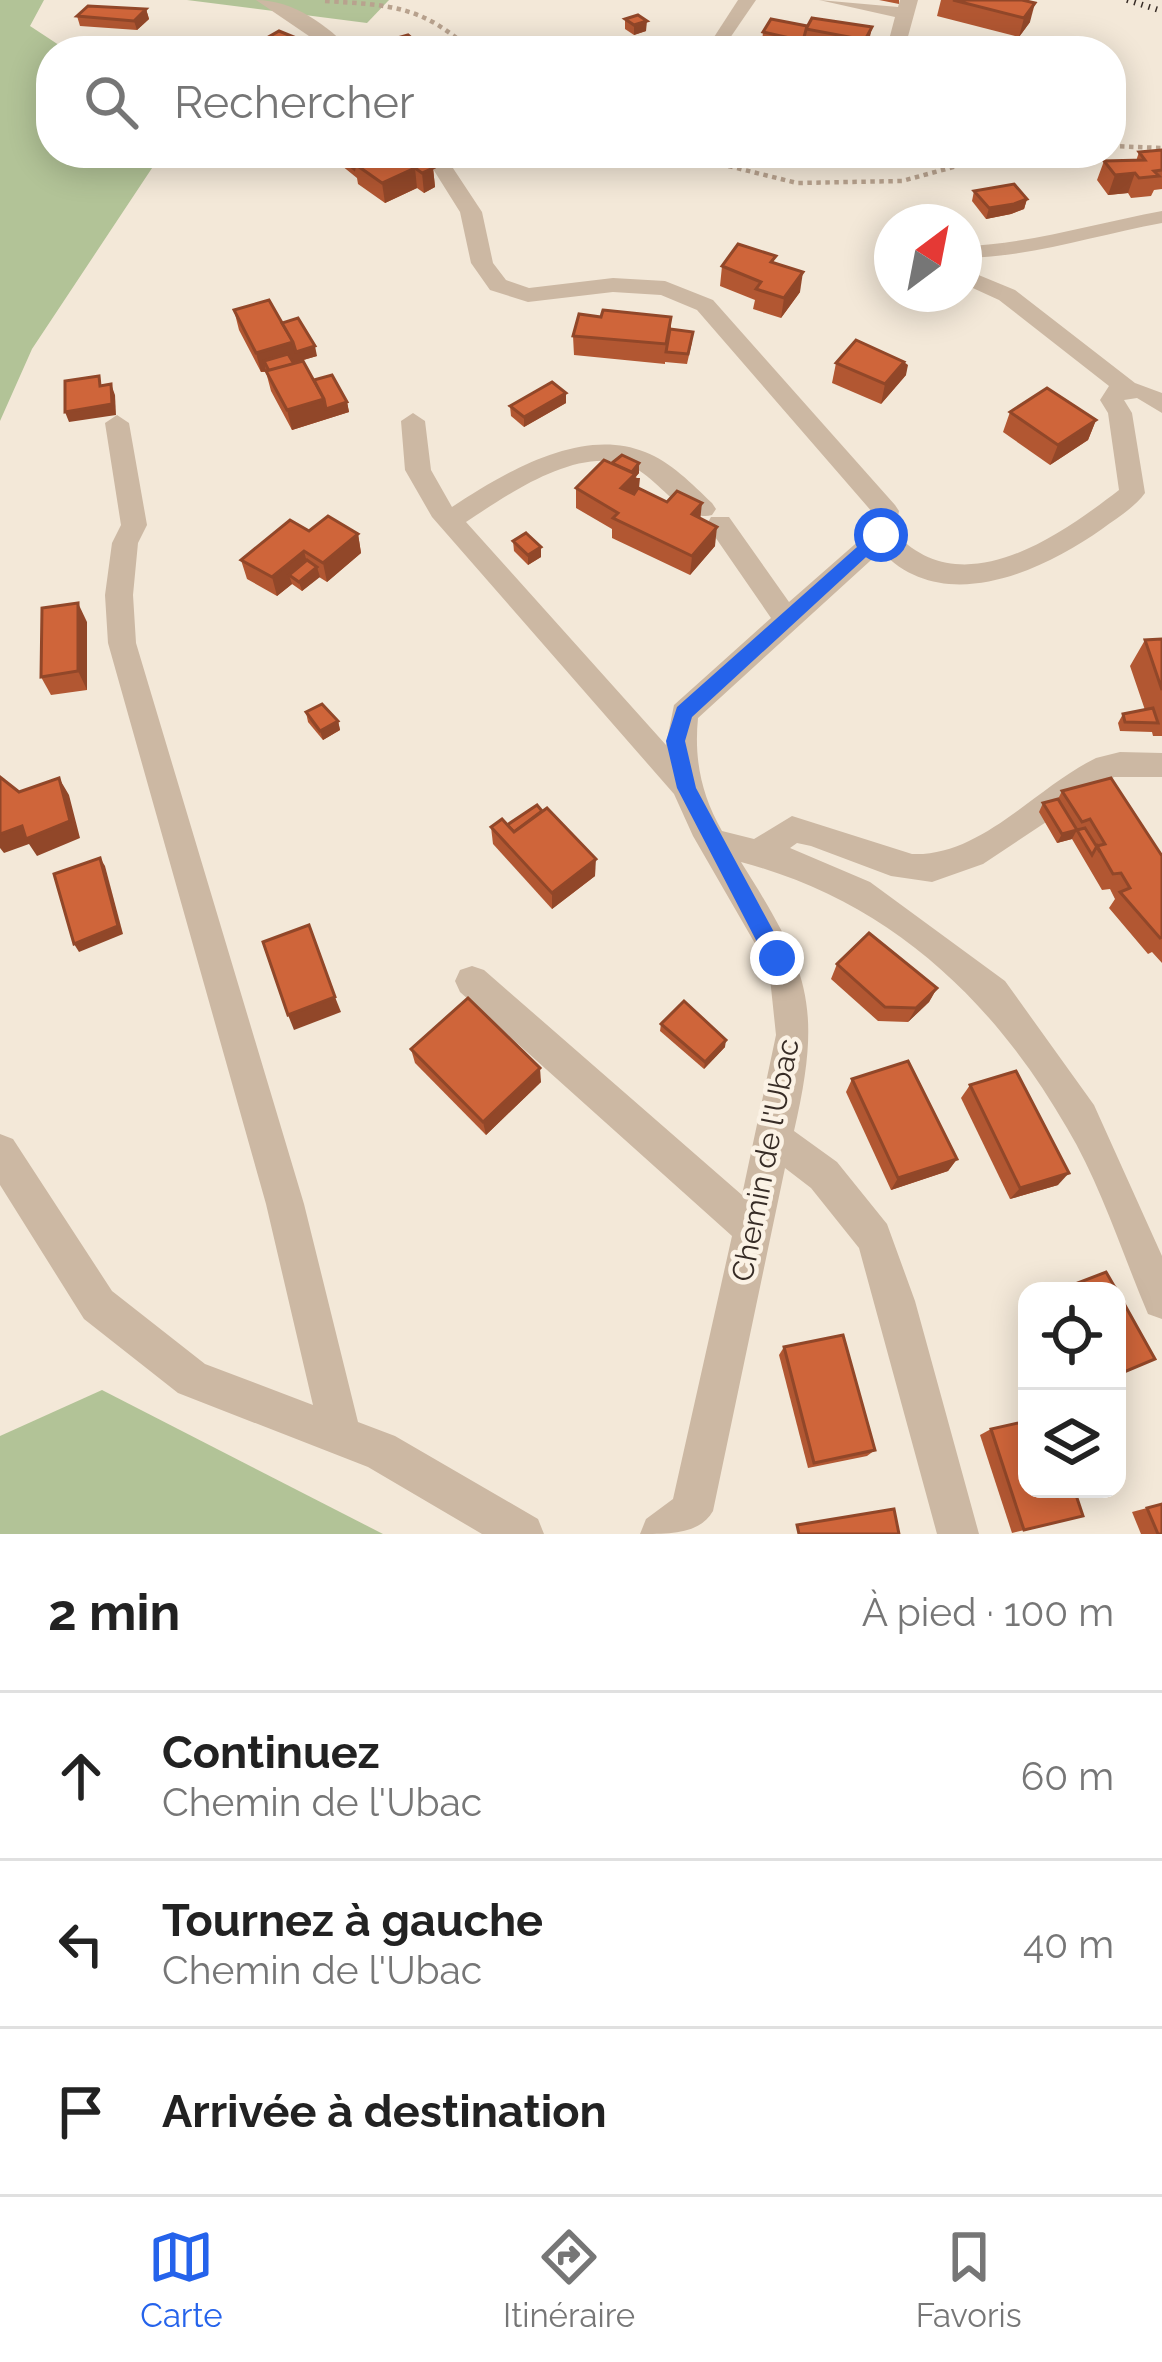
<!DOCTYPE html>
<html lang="fr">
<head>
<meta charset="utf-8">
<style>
  :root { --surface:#fff; --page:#f6f6f6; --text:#222; --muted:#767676; --line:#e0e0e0; --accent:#2563eb }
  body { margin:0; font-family:Raleway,sans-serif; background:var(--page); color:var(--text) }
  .controls { position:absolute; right:36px; bottom:36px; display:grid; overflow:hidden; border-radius:24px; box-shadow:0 6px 30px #0003 }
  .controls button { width:108px; height:108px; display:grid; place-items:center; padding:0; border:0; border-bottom:3px solid var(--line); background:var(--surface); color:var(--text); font:60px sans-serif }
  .compass { position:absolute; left:874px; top:204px; width:108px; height:108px; border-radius:50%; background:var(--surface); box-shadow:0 6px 30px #0003; rotate:32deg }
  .stop { position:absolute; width:36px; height:36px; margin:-27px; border:9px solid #2563eb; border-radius:50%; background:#fff }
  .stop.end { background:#2563eb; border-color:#fff; box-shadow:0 3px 12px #0008 }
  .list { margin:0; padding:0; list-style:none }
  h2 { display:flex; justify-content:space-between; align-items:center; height:156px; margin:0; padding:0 48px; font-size:51px }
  h2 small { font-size:39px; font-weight:400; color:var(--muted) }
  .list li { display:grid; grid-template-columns:78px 1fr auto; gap:36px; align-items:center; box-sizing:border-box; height:168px; padding:0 48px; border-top:3px solid var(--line) }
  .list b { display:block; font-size:45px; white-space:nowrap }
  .list p { margin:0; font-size:39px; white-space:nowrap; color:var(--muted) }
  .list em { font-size:39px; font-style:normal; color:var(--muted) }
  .icon { flex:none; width:66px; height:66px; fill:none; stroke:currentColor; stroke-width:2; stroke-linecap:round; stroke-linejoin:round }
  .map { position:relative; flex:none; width:1162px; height:1534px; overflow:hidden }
  .search { position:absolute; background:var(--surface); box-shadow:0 6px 30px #0003; left:36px; right:36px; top:36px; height:132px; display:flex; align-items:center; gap:30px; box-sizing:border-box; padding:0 42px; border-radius:48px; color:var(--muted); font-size:45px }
  .sheet { height:660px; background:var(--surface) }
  nav { display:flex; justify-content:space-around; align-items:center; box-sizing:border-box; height:168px; border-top:3px solid var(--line); background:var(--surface); font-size:33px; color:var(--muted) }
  nav a { display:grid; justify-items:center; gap:6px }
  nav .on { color:var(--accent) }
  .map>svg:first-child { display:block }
  .green { fill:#b2c397 }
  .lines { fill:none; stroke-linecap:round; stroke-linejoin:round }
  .path { stroke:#b8a28e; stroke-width:4.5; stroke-dasharray:4.5 4.5; stroke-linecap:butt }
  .minor { fill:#ccb8a3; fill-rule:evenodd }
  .rail { stroke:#372c26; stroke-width:6; stroke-dasharray:1.5 6; stroke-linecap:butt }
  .wall { fill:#b25732 }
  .shaded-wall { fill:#914729 }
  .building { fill:#cf653a; stroke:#914729; stroke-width:3 }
  .route { fill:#2563eb }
  .labels { text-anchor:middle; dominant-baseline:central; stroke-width:9; stroke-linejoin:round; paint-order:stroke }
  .street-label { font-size:30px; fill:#372c26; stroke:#fbf2e5 }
</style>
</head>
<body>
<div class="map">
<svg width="1162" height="1534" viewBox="0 0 1162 1534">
  <rect width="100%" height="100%" fill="#f3e8d8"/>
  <!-- green -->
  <g class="green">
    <polygon points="0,0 44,0 30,26 68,51 51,51 51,153 162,153 32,349 0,421"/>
    <polygon points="187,0 389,0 367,23"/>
    <polygon points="102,1390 383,1534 0,1534 0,1436"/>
  </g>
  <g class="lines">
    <!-- path -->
    <g class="path">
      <path d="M325,1C388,5 423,5 471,51"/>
      <polyline points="1111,146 1162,148"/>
      <polyline points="676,153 797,183 902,181 1005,153"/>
    </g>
    <!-- minor -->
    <g class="minor">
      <path d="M256,0C293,0 327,25 352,51H331Z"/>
      <polygon points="738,0 756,0 721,51 705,51"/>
      <polygon points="819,0 898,7 900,0 918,0 904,51 886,51 895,17"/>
      <path d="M423,153H443L482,212L493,263L506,280L529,288L613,278L665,281L713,300L895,505L899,511L895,533C962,605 1058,537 1119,490L1108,413L1100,400L1109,386L999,300L964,284V269L1015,290L1135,383L1162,393V413L1137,398L1124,400L1132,413L1145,493C1134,508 1117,518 1102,529C1041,572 943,617 881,551L698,718C694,759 701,794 722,831L754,839L792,816L912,854C981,857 1036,787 1096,758L1120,752L1162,753V777H1114L983,864L932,882L891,876L811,846L797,843L790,848L870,882L1005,981L1094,1105L1162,1256V1319L1148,1314C1122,1253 1101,1185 1067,1128C992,998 888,901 741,862C809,970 823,1005 794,1131L837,1162L887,1224L915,1301L979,1534H937L859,1248L811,1188L785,1168L713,1511C700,1534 670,1534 640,1534L646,1519L673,1499L732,1236L460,992L455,981L460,970L472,966L484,970L742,1195L776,1035L770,978L757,947L693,836L674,794L432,517L405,470L401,421L413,413L425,421L431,470L452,507C504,473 581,426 645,452C671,462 692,484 712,503L716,509L712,515C684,524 656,474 628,465C576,446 507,495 466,522L666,745L674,705L771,618L711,531L707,524L711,517H729L789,602L870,531L873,513L697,310L661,295L613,292L528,302L490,290L471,263L460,212Z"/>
      <path d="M1162,211V223C1096,235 1031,257 964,258V246C1030,244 1096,223 1162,211Z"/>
      <polygon points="117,415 129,423 147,525 138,543 133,595 136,643 304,1204 358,1422 395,1436 538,1519 544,1534 482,1534 368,1467 178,1393 84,1319 0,1185 0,1134 13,1139 112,1291 205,1364 313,1405 266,1204 108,643 105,595 112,543 121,525 105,423"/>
    </g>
    <!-- rail -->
    <polyline class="rail" points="1127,0 1162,11"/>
  </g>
  <!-- wall -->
  <g class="wall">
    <polygon points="879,0 899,0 899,4"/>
    <polygon points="941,0 1022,0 1030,22 1019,37 937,16"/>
    <polygon points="146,9 149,19 137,30 80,26 77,16"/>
    <polygon points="625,19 646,31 634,35 625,29"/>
    <polygon points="807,26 872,27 866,51 817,51 803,48 801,51 762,42 763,32"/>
    <polygon points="1162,150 1162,189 1154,190 1151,196 1131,198 1128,193 1108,195 1097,180 1104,161 1136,161 1139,152"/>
    <polygon points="326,153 411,153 433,168 435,187 424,193 417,188 385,203 358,184 357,178"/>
    <polygon points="974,191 1027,199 1024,209 1011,214 986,219 972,201"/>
    <polygon points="775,263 800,292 781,318 753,309 755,300 720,286 722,266"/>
    <polygon points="234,310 282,323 317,356 293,363 314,380 347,402 349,412 292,430 271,391 266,372 261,372 239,330"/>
    <polygon points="601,317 671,317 671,329 692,342 687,364 665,362 665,364 574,355 573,336"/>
    <polygon points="836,363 906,375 881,404 832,383"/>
    <polygon points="566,403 524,427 511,416 510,406"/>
    <polygon points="1010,412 1096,420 1088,440 1050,465 1003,432"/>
    <polygon points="612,463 639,463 639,473 636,476 639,488 700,518 715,546 690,575 612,538 612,529 576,508 576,488"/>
    <polygon points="309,531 358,534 361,553 327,582 319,577 302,591 292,584 277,596 247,579 241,560"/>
    <polygon points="513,541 541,557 528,565 514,551"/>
    <polygon points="87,622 87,690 51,695 41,677"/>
    <polygon points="1162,639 1162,736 1153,736 1152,732 1120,731 1118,723 1123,714 1145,710 1130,666 1145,640"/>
    <polygon points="306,712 338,721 340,730 323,740 308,722"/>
    <polygon points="1062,791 1162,856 1162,963 1152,952 1148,954 1109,908 1115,899 1110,889 1102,890 1072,839 1057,843 1039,812 1043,803 1058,799"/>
    <polygon points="507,825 595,876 552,909 493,844 491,827"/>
    <polygon points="837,964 937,988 929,1002 908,1022 878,1021 831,979"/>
    <polygon points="661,1024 725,1047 704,1069 660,1031"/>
    <polygon points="411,1049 541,1082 486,1135 415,1063"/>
    <polygon points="852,1079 957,1159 948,1171 891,1190 846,1092"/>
    <polygon points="970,1085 1058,1185 1010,1199 961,1098"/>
    <polygon points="784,1347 875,1450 867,1456 808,1468 779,1355"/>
    <polygon points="991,1429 1083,1516 1012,1533 980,1435"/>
    <polygon points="1162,1504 1162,1534 1141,1534 1132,1512"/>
  </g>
  <!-- shaded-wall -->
  <g class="shaded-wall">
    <polygon points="1035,3 1030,22 1019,37 1024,18"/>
    <polygon points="146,9 149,19 137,30 134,21"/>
    <polygon points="647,21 646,31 634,35 634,25"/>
    <polygon points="872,27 868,46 866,51 863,51 865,40"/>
    <polygon points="415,168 417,188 385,203 382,183"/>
    <polygon points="433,168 435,187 424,193 422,173"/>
    <polygon points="1135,173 1128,193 1108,195 1115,175"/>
    <polygon points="1027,199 1024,209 1011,214 986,219 989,208"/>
    <polygon points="803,272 800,292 781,318 784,298"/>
    <polygon points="293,342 315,346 317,356 269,370 264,361 266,371 261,372 256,353"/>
    <polygon points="904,362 908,365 906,375 881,404 885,384"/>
    <polygon points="111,384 115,395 116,415 69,422 65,412"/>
    <polygon points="566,393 566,403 524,427 524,417"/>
    <polygon points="324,399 347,402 349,412 292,430 287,410"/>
    <polygon points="1096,420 1088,440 1050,465 1058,445"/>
    <polygon points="639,463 639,473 635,478 640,478 639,488 627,500 621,488"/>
    <polygon points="702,503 700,522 692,514"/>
    <polygon points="717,527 715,546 690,575 692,556"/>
    <polygon points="358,534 361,553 327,582 323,563"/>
    <polygon points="541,547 541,557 528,565 528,555"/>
    <polygon points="304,551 309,570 289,575 292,584 277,596 272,577"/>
    <polygon points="317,567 320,577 302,591 299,582"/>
    <polygon points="78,603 87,622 87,690 78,671"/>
    <polygon points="338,721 340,730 323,740 320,731"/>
    <polygon points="59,778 69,795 80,838 37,856 29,844 4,853 0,848 0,834"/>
    <polygon points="1077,830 1072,839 1057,843 1062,834"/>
    <polygon points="100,858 105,866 123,934 79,952 74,944"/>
    <polygon points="596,859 595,876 552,909 552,893"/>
    <polygon points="937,988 929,1002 908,1022 916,1008"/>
    <polygon points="335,997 341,1012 294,1030 288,1015"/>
    <polygon points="726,1040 725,1047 704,1069 705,1062"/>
    <polygon points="540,1068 541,1082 486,1135 483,1122"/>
    <polygon points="957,1159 948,1171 891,1190 898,1178"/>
    <polygon points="1069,1173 1058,1185 1010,1199 1020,1188"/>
  </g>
  <!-- building -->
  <g class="building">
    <polygon points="953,0 1022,0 1035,3 1024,18"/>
    <polygon points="88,6 146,9 134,21 77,16"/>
    <polygon points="638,15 647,21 634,25 625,19"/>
    <polygon points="812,18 872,27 865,40 806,29"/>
    <polygon points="771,19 807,26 803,41 763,32"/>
    <polygon points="279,31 323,49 319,51 260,51 251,47"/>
    <polygon points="408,35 422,47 409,51 399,51 387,41"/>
    <polygon points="660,43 672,51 657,51 650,46"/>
    <polygon points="998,45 1029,51 995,51"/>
    <polygon points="1162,150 1162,170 1154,171 1159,176 1139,178 1135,173 1115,175 1104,161 1145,160 1139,152"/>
    <polygon points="336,153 374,153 355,164 354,169"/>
    <polygon points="374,153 411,153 433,168 422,173 415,168 382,183 355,164"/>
    <polygon points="1014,184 1027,199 1014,204 989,208 974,191"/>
    <polygon points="738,244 776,256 771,262 803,272 784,298 756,289 761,282 722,266"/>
    <polygon points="269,300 293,342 256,353 234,310"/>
    <polygon points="603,310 671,317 666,344 573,336 579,314 601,317"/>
    <polygon points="298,318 315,346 296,352 293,342 282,323"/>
    <polygon points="670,329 693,332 688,354 666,352"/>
    <polygon points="856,340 904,362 885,384 836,363"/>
    <polygon points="288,354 294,364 269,371 264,361"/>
    <polygon points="303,361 324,399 287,410 266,371"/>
    <polygon points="332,375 347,402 326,409 324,399 314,380"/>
    <polygon points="99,376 100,386 111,384 112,404 65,412 65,381"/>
    <polygon points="552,382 566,393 524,417 510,406"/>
    <polygon points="1047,388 1096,420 1058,445 1010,412"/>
    <polygon points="622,455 639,463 632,472 612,463"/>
    <polygon points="604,460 635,474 621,488 634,494 638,488 667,502 677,491 702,503 692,514 717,527 692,556 613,518 618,513 576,488"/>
    <polygon points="328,516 358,534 323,563 304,551 272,577 241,560 290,520 309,531"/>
    <polygon points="526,533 541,547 528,555 513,541"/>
    <polygon points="307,560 317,567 299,582 289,575"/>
    <polygon points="78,603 78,671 41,677 42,608"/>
    <polygon points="1162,639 1162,690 1145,640"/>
    <polygon points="322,704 338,721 320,731 306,712"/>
    <polygon points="1153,708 1158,723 1125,722 1123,714"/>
    <polygon points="0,777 19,792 59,778 70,821 26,839 22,826 0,834"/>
    <polygon points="1111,778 1162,856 1162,937 1160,938 1120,892 1130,888 1121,873 1113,874 1097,846 1105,844 1090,819 1082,822 1062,791"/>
    <polygon points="1058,799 1077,830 1062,834 1043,803"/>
    <polygon points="537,805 542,811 514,832 507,825"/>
    <polygon points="547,808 596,859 552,893 491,827 502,819 514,832"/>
    <polygon points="1085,828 1100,852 1097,846 1092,855 1077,830"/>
    <polygon points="100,858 118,926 74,944 54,874"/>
    <polygon points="309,925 335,997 288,1015 263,942"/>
    <polygon points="869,933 937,988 916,1008 885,1007 837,964"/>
    <polygon points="468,998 540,1068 483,1122 411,1049"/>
    <polygon points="684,1001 726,1040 705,1062 661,1024"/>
    <polygon points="908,1061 957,1159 898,1178 852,1079"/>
    <polygon points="1016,1071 1069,1173 1020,1188 970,1085"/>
    <polygon points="1106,1272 1117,1291 1057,1291"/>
    <polygon points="1117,1291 1155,1359 1117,1375"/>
    <polygon points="843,1335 875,1450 814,1463 784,1347"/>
    <polygon points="1027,1421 1027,1489 1074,1489 1083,1516 1024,1530 991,1429"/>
    <polygon points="1162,1504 1162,1534 1158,1534 1147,1508"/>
    <polygon points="894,1509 899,1534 799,1534 797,1525"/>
  </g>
  <!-- route -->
  <polygon class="route" points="875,531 890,535 692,717 685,741 696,788 788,958 777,968 769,965 677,788 666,741 677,707"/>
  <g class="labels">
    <!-- street labels -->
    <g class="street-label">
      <text transform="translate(765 1160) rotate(-79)">Chemin de l'Ubac</text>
    </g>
  </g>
</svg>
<div class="controls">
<button><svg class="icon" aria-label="locate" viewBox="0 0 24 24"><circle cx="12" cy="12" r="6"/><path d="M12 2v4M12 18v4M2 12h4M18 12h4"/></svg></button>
<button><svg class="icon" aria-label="layers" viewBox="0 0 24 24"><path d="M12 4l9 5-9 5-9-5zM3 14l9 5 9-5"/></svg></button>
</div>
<svg class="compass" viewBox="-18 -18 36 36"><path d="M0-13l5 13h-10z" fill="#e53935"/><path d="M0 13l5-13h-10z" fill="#767676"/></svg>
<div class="stop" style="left:881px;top:535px"></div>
<div class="stop end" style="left:777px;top:958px"></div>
<div class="search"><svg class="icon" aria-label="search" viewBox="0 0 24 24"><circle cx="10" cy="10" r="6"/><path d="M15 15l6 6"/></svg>Rechercher</div>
</div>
<section class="sheet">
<h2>2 min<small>À pied · 100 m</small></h2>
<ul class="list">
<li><svg class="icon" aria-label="ahead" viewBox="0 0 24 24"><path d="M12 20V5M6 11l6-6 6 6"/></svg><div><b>Continuez</b><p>Chemin de l'Ubac</p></div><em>60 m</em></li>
<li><svg class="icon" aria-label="left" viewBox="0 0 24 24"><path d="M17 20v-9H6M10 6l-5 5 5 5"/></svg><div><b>Tournez à gauche</b><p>Chemin de l'Ubac</p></div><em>40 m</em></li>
<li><svg class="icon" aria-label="arrive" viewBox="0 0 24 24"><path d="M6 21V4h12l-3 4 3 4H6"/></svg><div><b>Arrivée à destination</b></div></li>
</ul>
</section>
<nav>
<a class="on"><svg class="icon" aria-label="map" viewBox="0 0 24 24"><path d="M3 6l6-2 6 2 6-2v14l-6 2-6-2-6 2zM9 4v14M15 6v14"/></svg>Carte</a>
<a><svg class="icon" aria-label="directions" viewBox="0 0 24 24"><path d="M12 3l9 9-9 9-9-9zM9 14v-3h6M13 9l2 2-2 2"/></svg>Itinéraire</a>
<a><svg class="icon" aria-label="saved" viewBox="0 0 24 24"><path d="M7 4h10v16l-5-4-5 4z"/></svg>Favoris</a>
</nav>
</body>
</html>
